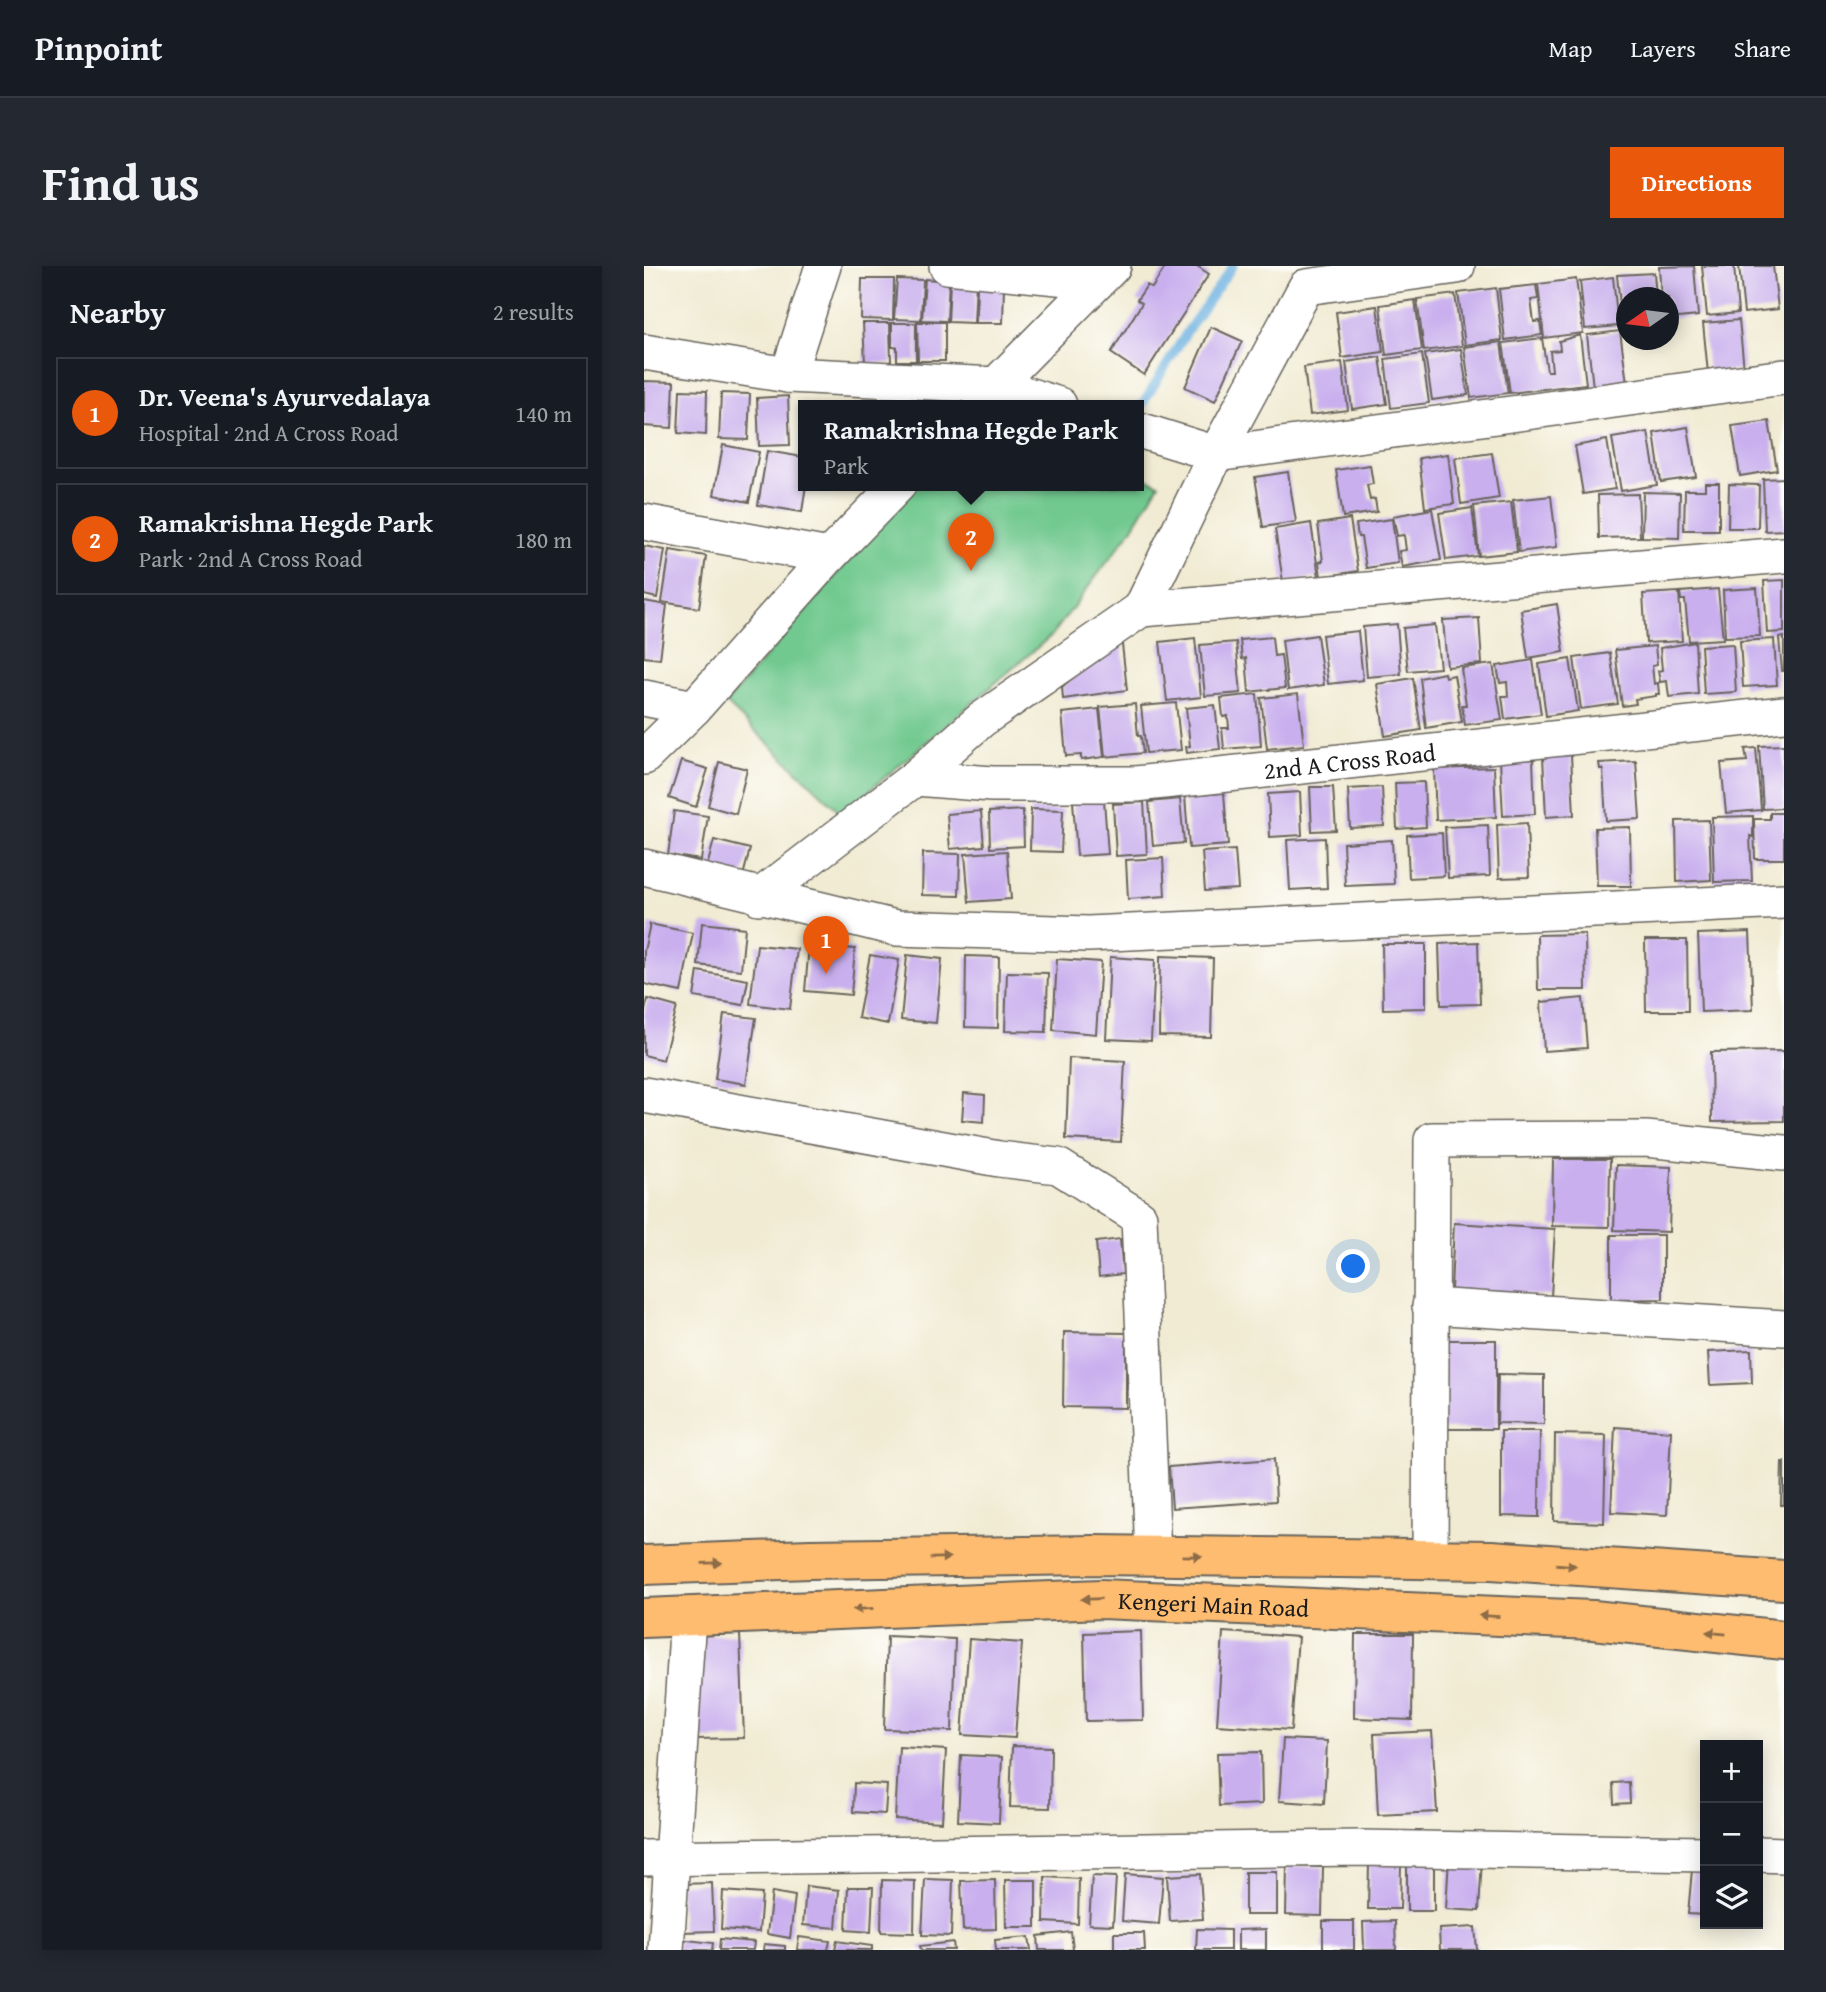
<!DOCTYPE html>
<html lang="en">
<head>
<meta charset="utf-8">
<style>
  :root { --surface:#171b24; --page:#242831; --text:#f1f3f6; --muted:#9ea1a6; --line:#363941; --accent:#ea580c }
  body { margin:0; font-family:"Gentium Book Plus",serif; background:var(--page); color:var(--text) }
  .controls { position:absolute; right:21px; bottom:21px; display:grid; overflow:hidden; border-radius:0px; box-shadow:0 4px 18px #0003 }
  .controls button { width:63px; height:63px; display:grid; place-items:center; padding:0; border:0; border-bottom:2px solid var(--line); background:var(--surface); color:var(--text); font:35px sans-serif }
  .compass { position:absolute; left:972px; top:21px; width:63px; height:63px; border-radius:50%; background:var(--surface); box-shadow:0 4px 18px #0003; rotate:256deg }
  .you { position:absolute; left:710px; top:1001px; width:24px; height:24px; margin:-18px; border:5px solid #fff; border-radius:50%; background:#1a73e8; box-shadow:0 0 0 10px #1a73e833 }
  .badge { display:grid; place-items:center; width:46px; height:46px; border-radius:50%; background:var(--accent); color:#fff; font-size:23px; font-weight:700 }
  .pin { position:absolute; translate:-50% -58px; filter:drop-shadow(0 2px 4px #0008) }
  .pin::after { content:''; position:absolute; top:37px; width:24px; height:21px; background:inherit; clip-path:polygon(0 0,100% 0,50% 100%) }
  .popup { position:absolute; left:154px; top:134px; width:346px; height:91px; box-sizing:border-box; display:grid; place-content:center; border-radius:0px; background:var(--surface); filter:drop-shadow(0 2px 5px #0005); font-size:23px; white-space:nowrap; color:var(--muted) }
  .popup b { font-size:26px; color:var(--text) }
  .popup::after { content:''; position:absolute; left:50%; top:100%; margin-left:-14px; border:14px solid transparent; border-top-color:var(--surface) }
  .list { margin:0; padding:0; list-style:none }
  h2 { display:flex; justify-content:space-between; align-items:center; height:91px; margin:0; padding:0 28px; font-size:30px }
  h2 small { font-size:23px; font-weight:400; color:var(--muted) }
  .list li { display:grid; grid-template-columns:46px 1fr auto; gap:21px; align-items:center; box-sizing:border-box; height:112px; margin:0 14px 14px; padding:0 14px; border:2px solid var(--line); border-radius:0px }
  .list b { display:block; font-size:26px; white-space:nowrap }
  .list p { margin:0; font-size:23px; white-space:nowrap; color:var(--muted) }
  .list em { font-size:23px; font-style:normal; color:var(--muted) }
  .icon { flex:none; width:38px; height:38px; fill:none; stroke:currentColor; stroke-width:2; stroke-linecap:round; stroke-linejoin:round }
  .map { position:relative; flex:none; width:1140px; height:1684px; overflow:hidden; border-radius:0px }
  header { display:flex; align-items:center; gap:42px; box-sizing:border-box; height:98px; padding:0 35px; background:var(--surface); border-bottom:2px solid var(--line) }
  header strong { font-size:33px }
  nav { display:flex; gap:38px; margin-inline-start:auto; font-size:24px }
  .intro { display:flex; align-items:center; justify-content:space-between; box-sizing:border-box; height:168px; padding:0 42px }
  h1 { margin:0; font-size:49px }
  .button { padding:18px 32px; border-radius:0px; background:var(--accent); color:#fff; font-size:24px; font-weight:700 }
  main { display:flex; gap:42px; padding:0 42px }
  aside { flex:1; background:var(--surface); border-radius:0px; box-shadow:0 4px 18px #0003 }
  .map>svg:first-child { display:block }
  .green { fill:#71c98f; stroke:#467256; stroke-width:2 }
  .lines { fill:none; stroke-linecap:round; stroke-linejoin:round }
  .stream { stroke:#6bb0e1; stroke-width:9 }
  .building { fill:#c9afee }
  .minor-casing { stroke:#67645c; stroke-width:38 }
  .major-casing { stroke:#67645c; stroke-width:42 }
  .minor { stroke:#fff; stroke-width:35 }
  .major { stroke:#febc70; stroke-width:38 }
  .oneway { fill:#8d6c46 }
  .labels { text-anchor:middle; dominant-baseline:central; stroke-width:6; stroke-linejoin:round; paint-order:stroke }
  .street-label { font-size:24px; fill:#1c1c1c; stroke:#fdfcf7 }
</style>
</head>
<body>
<header>
<strong>Pinpoint</strong>
<nav><a>Map</a><a>Layers</a><a>Share</a></nav>
</header>
<div class="intro"><h1>Find us</h1><a class="button">Directions</a></div>
<main>
<aside>
<h2>Nearby<small>2 results</small></h2>
<ul class="list">
<li><span class="badge">1</span><div><b>Dr. Veena's Ayurvedalaya</b><p>Hospital · 2nd A Cross Road</p></div><em>140 m</em></li>
<li><span class="badge">2</span><div><b>Ramakrishna Hegde Park</b><p>Park · 2nd A Cross Road</p></div><em>180 m</em></li>
</ul>
</aside>
<div class="map">
<svg width="1140" height="1684" viewBox="0 0 1140 1684">
  <rect width="100%" height="100%" fill="#fdfcf7"/>
  <filter id="ink" filterUnits="userSpaceOnUse"><feTurbulence type="fractalNoise" baseFrequency=".0143" numOctaves="2"/><feDisplacementMap in="SourceGraphic" scale="14" xChannelSelector="R" yChannelSelector="G"/><feConvolveMatrix kernelMatrix="1 2 1 2 8 2 1 2 1" color-interpolation-filters="sRGB"/></filter>
  <filter id="wash" filterUnits="userSpaceOnUse"><feTurbulence type="fractalNoise" baseFrequency=".00686" numOctaves="4" result="noise"/><feDisplacementMap in="SourceGraphic" scale="28" xChannelSelector="R" yChannelSelector="G"/><feGaussianBlur stdDeviation="1.57" result="paint"/><feColorMatrix in="noise" values="0 0 0 0 0 0 0 0 0 0 0 0 0 0 0 0 0 1.4 0 .05"/><feComposite in="paint" operator="in"/></filter>
  <g filter="url(#wash)">
    <rect width="100%" height="100%" fill="#f1ebd3"/>
    <!-- green -->
    <polygon class="green" points="495,210 515,218 488,263 409,368 198,548 82,437 270,219 495,219"/>
    <g class="lines">
      <!-- stream -->
      <polyline class="stream" points="498,139 544,64 589,0"/>
    </g>
    <g id="blocks">
      <!-- building -->
      <g class="building">
        <polygon points="522,0 553,0 565,8 500,109 467,87 498,37 493,34 503,19 508,22"/>
        <polygon points="1050,0 1054,50 1024,53 1024,32 1017,32 1015,1"/>
        <polygon points="1058,0 1090,0 1094,47 1063,50"/>
        <polygon points="1095,0 1129,0 1134,43 1100,47"/>
        <polygon points="1010,7 1012,32 982,32 982,58 978,59 973,9"/>
        <polygon points="969,11 974,60 941,63 936,15"/>
        <polygon points="218,13 250,13 249,54 217,53"/>
        <polygon points="253,13 279,14 277,54 250,53"/>
        <polygon points="281,13 305,15 303,55 278,54"/>
        <polygon points="932,13 939,67 900,72 894,18"/>
        <polygon points="306,15 332,17 330,57 304,56"/>
        <polygon points="333,19 360,20 359,57 332,57"/>
        <polygon points="892,19 894,33 887,34 890,56 896,55 898,69 861,74 855,23"/>
        <polygon points="852,22 858,74 821,79 814,27"/>
        <polygon points="811,28 818,80 780,85 773,33"/>
        <polygon points="771,34 778,84 742,89 736,39"/>
        <polygon points="733,40 739,86 698,92 692,46"/>
        <polygon points="1095,54 1100,103 1064,107 1059,57"/>
        <polygon points="273,56 301,56 301,95 274,95"/>
        <polygon points="219,57 246,57 247,97 221,97"/>
        <polygon points="248,57 272,57 272,95 253,95 253,81 248,81"/>
        <polygon points="567,61 598,75 571,135 541,121"/>
        <polygon points="976,65 983,117 949,121 943,69"/>
        <polygon points="936,69 942,118 866,127 859,77 898,72 903,105 908,105 906,85 916,84 915,75"/>
        <polygon points="857,76 864,127 827,132 820,81"/>
        <polygon points="817,83 824,129 788,134 781,88"/>
        <polygon points="778,88 785,137 747,142 741,93"/>
        <polygon points="736,91 743,138 708,143 702,96"/>
        <polygon points="698,96 704,144 666,149 660,101"/>
        <polygon points="0,115 30,116 28,162 0,160"/>
        <polygon points="36,124 63,125 62,169 34,167"/>
        <polygon points="77,127 106,128 104,174 75,173"/>
        <polygon points="144,130 146,179 115,180 113,132"/>
        <polygon points="1125,155 1133,204 1096,210 1088,160"/>
        <polygon points="1044,161 1052,211 1017,216 1010,167"/>
        <polygon points="1004,166 1013,219 977,225 968,172"/>
        <polygon points="963,174 971,223 939,228 931,180"/>
        <polygon points="79,179 115,186 105,236 70,229"/>
        <polygon points="123,185 159,191 159,219 162,219 158,246 114,239"/>
        <polygon points="848,187 855,232 817,238 811,192"/>
        <polygon points="804,188 810,238 781,242 775,192"/>
        <polygon points="726,199 729,218 723,219 726,234 731,233 733,246 699,251 692,204"/>
        <polygon points="644,206 652,256 619,261 611,211"/>
        <polygon points="1140,212 1140,264 1121,265 1119,213"/>
        <polygon points="1061,217 1075,217 1075,264 1040,264 1041,224 1061,224"/>
        <polygon points="1085,218 1115,219 1114,262 1084,262"/>
        <polygon points="999,226 1036,227 1035,272 998,271"/>
        <polygon points="994,228 996,271 955,272 954,229"/>
        <polygon points="907,230 913,281 875,286 869,234"/>
        <polygon points="867,236 873,286 835,290 830,240"/>
        <polygon points="828,242 834,290 802,294 795,247"/>
        <polygon points="788,243 797,294 758,301 755,285 762,284 760,269 753,270 749,250"/>
        <polygon points="706,253 714,305 677,311 675,296 679,295 674,258"/>
        <polygon points="748,253 754,297 722,302 717,271 714,271 712,258"/>
        <polygon points="667,257 675,311 639,316 631,263"/>
        <polygon points="0,280 21,284 13,332 0,329"/>
        <polygon points="26,284 62,290 55,342 18,336"/>
        <polygon points="1140,314 1140,366 1123,367 1120,315"/>
        <polygon points="1113,322 1116,370 1081,371 1079,324"/>
        <polygon points="1074,323 1079,373 1045,375 1041,334 1037,334 1036,326"/>
        <polygon points="1035,326 1038,375 1002,377 999,328"/>
        <polygon points="0,335 23,339 16,393 0,391"/>
        <polygon points="913,338 920,386 884,392 877,344"/>
        <polygon points="835,352 838,398 803,401 799,354"/>
        <polygon points="753,358 757,408 723,411 719,361"/>
        <polygon points="791,359 796,402 764,405 759,362"/>
        <polygon points="714,365 719,414 684,418 678,369"/>
        <polygon points="477,369 483,424 419,433 418,421"/>
        <polygon points="673,369 680,419 644,424 638,374"/>
        <polygon points="628,371 630,390 637,389 641,422 605,426 602,392 598,393 596,374"/>
        <polygon points="1140,371 1140,405 1138,405 1135,372"/>
        <polygon points="551,372 557,431 523,435 516,376"/>
        <polygon points="1130,373 1133,419 1099,421 1096,375"/>
        <polygon points="592,376 597,427 561,430 556,379"/>
        <polygon points="1051,376 1054,428 1025,431 1023,415 1016,416 1014,405 1018,404 1016,382"/>
        <polygon points="1089,378 1092,426 1060,428 1057,380"/>
        <polygon points="1011,380 1013,399 1008,400 1010,418 1014,417 1015,428 1012,428 1012,430 991,433 992,438 978,440 971,384"/>
        <polygon points="966,387 974,438 937,443 930,392"/>
        <polygon points="926,393 934,445 902,450 895,398"/>
        <polygon points="889,394 897,448 861,453 858,430 864,430 863,416 856,417 853,400"/>
        <polygon points="849,398 858,454 821,459 818,439 822,439 817,402"/>
        <polygon points="800,407 801,411 810,409 818,456 782,462 776,412"/>
        <polygon points="769,412 777,464 741,470 733,418"/>
        <polygon points="613,428 617,480 580,483 578,462 585,462 584,450 579,451 577,432"/>
        <polygon points="654,428 660,479 623,483 617,432"/>
        <polygon points="532,437 537,484 502,487 497,440"/>
        <polygon points="491,438 494,470 497,470 499,487 461,491 456,441"/>
        <polygon points="571,439 576,483 543,487 542,481 546,480 542,442"/>
        <polygon points="455,443 460,491 437,494 437,489 422,490 418,447"/>
        <polygon points="1140,479 1140,542 1119,543 1115,480"/>
        <polygon points="1112,482 1117,544 1082,547 1077,497 1103,495 1101,483"/>
        <polygon points="927,489 930,549 902,551 899,491"/>
        <polygon points="889,493 891,548 859,550 856,494"/>
        <polygon points="37,495 64,503 52,541 25,532"/>
        <polygon points="992,495 996,553 962,555 959,503 956,503 955,497"/>
        <polygon points="75,496 103,503 92,548 64,540"/>
        <polygon points="850,501 852,551 792,554 790,503"/>
        <polygon points="780,516 782,561 753,563 751,517"/>
        <polygon points="666,521 689,521 692,564 668,565"/>
        <polygon points="738,521 740,560 706,562 704,523"/>
        <polygon points="656,526 658,569 626,571 624,528"/>
        <polygon points="580,527 584,579 545,582 541,530"/>
        <polygon points="536,533 540,577 509,580 505,536"/>
        <polygon points="460,534 464,588 433,590 429,535"/>
        <polygon points="500,536 503,588 472,590 469,538"/>
        <polygon points="387,543 419,544 417,586 386,585"/>
        <polygon points="379,544 380,580 346,582 345,546"/>
        <polygon points="30,545 64,550 57,594 24,589"/>
        <polygon points="337,545 340,580 306,583 303,548"/>
        <polygon points="1126,547 1140,547 1140,593 1111,593 1110,553 1126,553"/>
        <polygon points="1109,550 1109,571 1106,570 1108,615 1070,616 1068,551"/>
        <polygon points="1065,554 1067,614 1033,616 1032,555"/>
        <polygon points="883,557 885,611 855,612 853,559"/>
        <polygon points="844,559 846,610 804,612 801,561"/>
        <polygon points="986,561 987,620 953,620 951,562"/>
        <polygon points="798,567 800,610 765,612 763,569"/>
        <polygon points="681,572 683,622 646,624 643,574"/>
        <polygon points="70,574 106,583 99,610 63,601"/>
        <polygon points="748,574 750,618 701,620 699,577"/>
        <polygon points="591,584 594,623 561,625 558,586"/>
        <polygon points="363,585 367,633 325,636 321,588"/>
        <polygon points="279,587 316,588 315,630 278,629"/>
        <polygon points="519,592 521,630 484,633 482,594"/>
        <polygon points="58,657 101,662 97,704 54,699"/>
        <polygon points="6,658 49,667 37,726 0,718 0,685"/>
        <polygon points="1106,666 1109,744 1057,746 1054,668"/>
        <polygon points="941,668 942,724 894,724 893,669"/>
        <polygon points="1001,674 1043,674 1044,745 1002,745"/>
        <polygon points="834,676 836,738 797,739 795,678"/>
        <polygon points="738,678 782,678 782,742 739,743"/>
        <polygon points="113,679 153,683 146,743 106,738"/>
        <polygon points="165,679 211,683 207,729 161,725"/>
        <polygon points="226,689 255,694 244,758 214,752"/>
        <polygon points="263,689 298,693 292,757 257,754"/>
        <polygon points="322,690 355,691 354,762 321,761"/>
        <polygon points="516,690 569,692 567,771 515,770"/>
        <polygon points="466,691 511,694 507,775 462,773"/>
        <polygon points="413,693 457,696 452,768 409,764"/>
        <polygon points="54,705 104,714 99,739 50,731"/>
        <polygon points="363,706 404,707 402,766 361,765"/>
        <polygon points="939,732 943,782 900,785 897,736"/>
        <polygon points="4,733 33,741 19,794 0,789 0,748"/>
        <polygon points="80,748 112,752 102,818 71,813"/>
        <polygon points="1140,785 1140,855 1068,856 1067,786"/>
        <polygon points="425,792 481,795 477,876 422,873"/>
        <polygon points="320,827 341,829 340,856 318,854"/>
        <polygon points="909,893 966,893 965,961 908,960"/>
        <polygon points="972,899 1027,901 1025,966 970,964"/>
        <polygon points="810,957 911,963 907,1030 807,1025"/>
        <polygon points="967,969 1019,969 1019,1033 967,1034"/>
        <polygon points="476,973 479,1008 455,1011 452,976"/>
        <polygon points="420,1066 482,1067 482,1142 419,1141"/>
        <rect x="792" y="1074" width="60" height="89"/>
        <polygon points="1107,1084 1108,1117 1066,1119 1064,1086"/>
        <polygon points="854,1108 900,1109 900,1158 853,1157"/>
        <polygon points="971,1161 1027,1165 1023,1249 967,1246"/>
        <polygon points="857,1165 896,1165 895,1251 857,1250"/>
        <polygon points="911,1168 962,1169 960,1257 910,1255"/>
        <polygon points="630,1193 632,1235 528,1242 525,1201"/>
        <polygon points="1138,1196 1140,1196 1140,1239 1137,1239"/>
        <polygon points="497,1365 499,1454 442,1455 440,1367"/>
        <polygon points="579,1366 654,1371 647,1464 573,1459"/>
        <polygon points="96,1368 100,1472 52,1473 48,1370"/>
        <polygon points="711,1368 769,1368 768,1454 710,1452"/>
        <polygon points="243,1370 311,1373 308,1465 240,1463"/>
        <polygon points="325,1373 378,1377 371,1472 318,1469"/>
        <polygon points="788,1465 793,1546 734,1549 730,1468"/>
        <polygon points="639,1473 683,1475 680,1538 635,1535"/>
        <polygon points="368,1480 407,1481 406,1542 366,1541"/>
        <polygon points="255,1481 302,1484 298,1556 251,1553"/>
        <polygon points="617,1486 618,1538 575,1540 573,1487"/>
        <polygon points="317,1489 358,1491 355,1557 314,1555"/>
        <polygon points="985,1516 986,1537 970,1538 969,1517"/>
        <polygon points="210,1517 243,1519 241,1548 209,1546"/>
        <polygon points="805,1592 838,1593 835,1645 802,1643"/>
        <polygon points="790,1595 790,1645 763,1645 763,1596"/>
        <polygon points="725,1598 757,1598 756,1643 724,1643"/>
        <polygon points="643,1600 679,1601 678,1650 642,1649"/>
        <polygon points="1048,1604 1061,1606 1061,1649 1044,1648"/>
        <rect x="601" y="1606" width="32" height="43"/>
        <polygon points="481,1608 519,1611 515,1658 478,1655"/>
        <polygon points="556,1608 559,1653 526,1655 523,1610"/>
        <polygon points="448,1610 472,1611 469,1659 445,1658"/>
        <polygon points="401,1611 435,1613 434,1658 400,1656"/>
        <polygon points="281,1613 309,1614 307,1670 278,1669"/>
        <polygon points="238,1614 271,1615 270,1667 237,1666"/>
        <polygon points="351,1614 352,1663 319,1664 317,1615"/>
        <polygon points="361,1614 392,1614 392,1661 362,1661"/>
        <polygon points="68,1617 70,1665 38,1666 36,1618"/>
        <polygon points="162,1620 195,1624 192,1662 159,1659"/>
        <polygon points="204,1621 229,1621 227,1666 202,1664"/>
        <polygon points="79,1625 118,1628 115,1666 77,1663"/>
        <polygon points="128,1626 151,1630 146,1672 123,1668"/>
        <rect x="679" y="1655" width="31" height="29"/>
        <polygon points="751,1655 752,1684 720,1684 719,1656"/>
        <polygon points="831,1661 833,1684 796,1684 795,1663"/>
        <polygon points="553,1663 586,1664 586,1684 552,1684"/>
        <polygon points="622,1663 622,1684 594,1684 594,1664"/>
        <polygon points="427,1666 429,1684 395,1684 394,1670"/>
        <polygon points="470,1667 500,1667 501,1684 470,1684"/>
        <polygon points="155,1671 186,1675 184,1684 153,1684"/>
        <polygon points="385,1671 387,1684 352,1684 351,1674"/>
        <polygon points="35,1673 69,1677 68,1684 33,1684"/>
        <polygon points="76,1673 110,1676 109,1684 75,1684"/>
        <polygon points="193,1675 228,1680 228,1684 191,1684"/>
        <polygon points="309,1676 310,1684 277,1684 276,1680"/>
        <polygon points="120,1678 141,1680 141,1684 119,1684"/>
      </g>
    </g>
  </g>
  <g filter="url(#ink)">
    <use href="#blocks" fill-opacity="0" stroke="#67645c" stroke-width="2"/>
    <g class="lines">
      <!-- minor casing -->
      <g class="minor-casing">
        <g id="minor">
          <polyline points="303,0 454,15"/>
          <polyline points="0,86 144,109 352,119 415,139"/>
          <polyline points="144,109 179,0"/>
          <polyline points="337,134 469,0"/>
          <polyline points="495,164 572,188 1140,111"/>
          <polyline points="0,256 185,290"/>
          <polyline points="497,343 1140,289"/>
          <polyline points="0,432 50,442"/>
          <polyline points="0,491 50,442 185,290 254,219"/>
          <path id="s1" d="M271,512L348,518H492L1140,448"/>
          <polyline points="0,601 252,662 444,668 1140,635"/>
          <polyline points="115,631 271,512 337,454 497,343 572,188 662,21 813,0"/>
          <polyline points="0,829 355,893 414,900 495,951 509,1290"/>
          <polyline points="786,1040 1140,1062"/>
          <polyline points="786,1294 788,874 1002,873 1140,887"/>
          <polyline points="1114,1588 1140,1589"/>
          <polyline points="0,1592 716,1582 1061,1588"/>
          <polyline points="22,1684 44,1351"/>
        </g>
      </g>
      <!-- major casing -->
      <g class="major-casing">
        <g id="major">
          <polyline points="0,1299 166,1293 450,1289 847,1294 1140,1314"/>
          <path id="s2" d="M0,1352L457,1333L949,1354L1140,1374"/>
        </g>
      </g>
      <!-- minor -->
      <use href="#minor" class="minor"/>
      <!-- major -->
      <use href="#major" class="major"/>
    </g>
    <!-- one-way arrows -->
    <defs><path id="oneway-solid" d="M-6-.8H1V-3.2L6.5 0L1 3.2V.8H-6Z" transform="scale(1.75)"/></defs>
    <g class="oneway">
      <use href="#oneway-solid" transform="translate(548 1290) rotate(1)"/>
      <use href="#oneway-solid" transform="translate(296 1292) rotate(-1)"/>
      <use href="#oneway-solid" transform="translate(68 1297) rotate(-2)"/>
      <use href="#oneway-solid" transform="translate(922 1299) rotate(4)"/>
      <use href="#oneway-solid" transform="translate(447 1333) rotate(178)"/>
      <use href="#oneway-solid" transform="translate(219 1343) rotate(177)"/>
      <use href="#oneway-solid" transform="translate(845 1350) rotate(-177)"/>
      <use href="#oneway-solid" transform="translate(1072 1367) rotate(-174)"/>
    </g>
  </g>
  <g class="labels">
    <!-- street labels -->
    <g class="street-label">
      <text stroke="none"><textPath href="#s1" startOffset="436">2nd A Cross Road</textPath></text>
      <text stroke="none"><textPath href="#s2" startOffset="570">Kengeri Main Road</textPath></text>
    </g>
  </g>
</svg>
<div class="controls">
<button>+</button>
<button>−</button>
<button><svg class="icon" aria-label="layers" viewBox="0 0 24 24"><path d="M12 4l9 5-9 5-9-5zM3 14l9 5 9-5"/></svg></button>
</div>
<svg class="compass" viewBox="-18 -18 36 36"><path d="M0-13l5 13h-10z" fill="#e53935"/><path d="M0 13l5-13h-10z" fill="#9ea1a6"/></svg>
<div class="you"></div>
<div class="pin badge" style="left:182px;top:708px">1</div>
<div class="pin badge" style="left:327px;top:305px">2</div>
<div class="popup"><b>Ramakrishna Hegde Park</b>Park</div>
</div>
</main>
</body>
</html>
